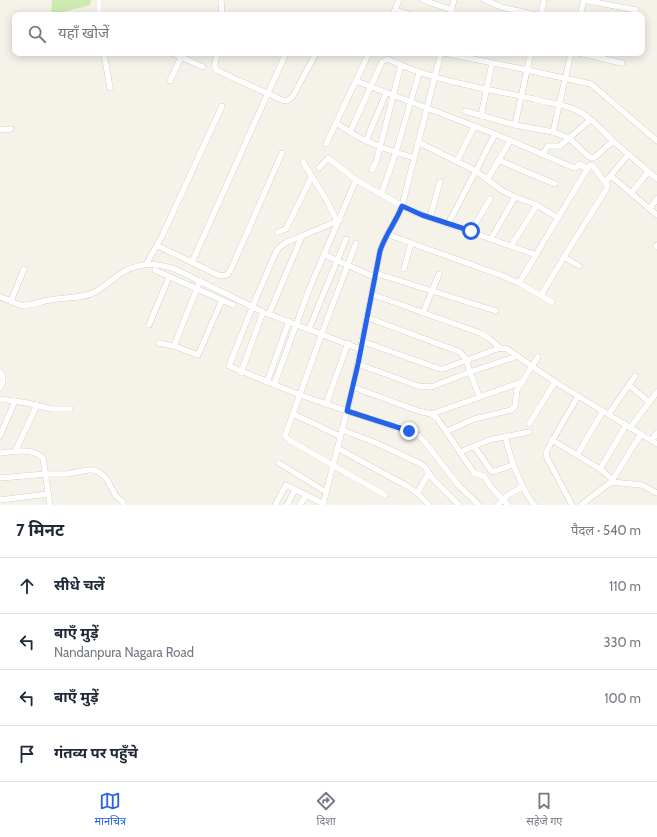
<!DOCTYPE html>
<html lang="hi">
<head>
<meta charset="utf-8">
<style>
  :root { --surface:#fff; --page:#f6f6f7; --text:#1f2937; --muted:#747a83; --line:#e0e1e3; --accent:#2563eb }
  body { margin:0; font-family:Cabin,"Noto Sans Devanagari",sans-serif; background:var(--page); color:var(--text) }
  .stop { position:absolute; width:12px; height:12px; margin:-9px; border:3px solid #2563eb; border-radius:50%; background:#fff }
  .stop.end { background:#2563eb; border-color:#fff; box-shadow:0 1px 4px #0008 }
  .list { margin:0; padding:0; list-style:none }
  h2 { display:flex; justify-content:space-between; align-items:center; height:52px; margin:0; padding:0 16px; font-size:17px }
  h2 small { font-size:13px; font-weight:400; color:var(--muted) }
  .list li { display:grid; grid-template-columns:26px 1fr auto; gap:12px; align-items:center; box-sizing:border-box; height:56px; padding:0 16px; border-top:1px solid var(--line) }
  .list b { display:block; font-size:15px; white-space:nowrap }
  .list p { margin:0; font-size:13px; white-space:nowrap; color:var(--muted) }
  .list em { font-size:13px; font-style:normal; color:var(--muted) }
  .icon { flex:none; width:22px; height:22px; fill:none; stroke:currentColor; stroke-width:2; stroke-linecap:round; stroke-linejoin:round }
  .map { position:relative; flex:none; width:657px; height:505px; overflow:hidden }
  .search { position:absolute; background:var(--surface); box-shadow:0 2px 10px #0003; left:12px; right:12px; top:12px; height:44px; display:flex; align-items:center; gap:10px; box-sizing:border-box; padding:0 14px; border-radius:8px; color:var(--muted); font-size:15px }
  .sheet { height:276px; background:var(--surface) }
  nav { display:flex; justify-content:space-around; align-items:center; box-sizing:border-box; height:56px; border-top:1px solid var(--line); background:var(--surface); font-size:11px; color:var(--muted) }
  nav a { display:grid; justify-items:center; gap:2px }
  nav .on { color:var(--accent) }
  .map>svg:first-child { display:block }
  .green { fill:#d0ebb2 }
  .lines { fill:none; stroke-linecap:round; stroke-linejoin:round }
  .minor-casing { stroke:#c1baac; stroke-width:6 }
  .minor { stroke:#fff; stroke-width:5.5 }
  .route { stroke:#2563eb; stroke-width:5 }
</style>
</head>
<body>
<div class="map">
<svg width="657" height="505" viewBox="0 0 657 505">
  <rect width="100%" height="100%" fill="#f5f2ea"/>
  <!-- green -->
  <polygon class="green" points="52,0 91,0 90,5 51,15"/>
  <g class="lines">
    <!-- minor casing -->
    <g class="minor-casing">
      <g id="minor">
        <polyline points="221,0 222,15"/>
        <polyline points="423,0 452,10"/>
        <polyline points="485,0 501,7 536,15"/>
        <polyline points="584,0 636,10"/>
        <polyline points="395,10 411,15"/>
        <polyline points="99,15 99,0"/>
        <polyline points="393,15 399,0"/>
        <polyline points="450,15 454,0"/>
        <polyline points="541,15 544,0"/>
        <polyline points="580,15 584,0"/>
        <polyline points="104,53 110,88"/>
        <polyline points="172,53 203,67"/>
        <polyline points="217,53 215,64 215,68 218,71 282,100 287,101 293,96 315,55"/>
        <polyline points="444,53 527,70 531,53"/>
        <polyline points="579,53 622,63"/>
        <polyline points="170,81 183,53"/>
        <polyline points="356,81 495,134 572,167 576,168 579,164 588,169"/>
        <polyline points="465,111 515,125 553,132"/>
        <polyline points="481,116 492,63"/>
        <polyline points="336,123 358,137 380,147 376,162 372,170"/>
        <polyline points="515,125 527,70 591,84 657,141"/>
        <polyline points="0,130 11,129"/>
        <polyline points="350,132 382,62 387,59 401,65"/>
        <polyline points="366,141 386,93"/>
        <polyline points="613,141 657,179"/>
        <polyline points="418,142 476,171 501,190 515,197 537,205 558,218"/>
        <polyline points="326,144 369,53"/>
        <polyline points="542,155 548,146 560,146 590,120"/>
        <path d="M414,158L380,147L401,65C443,83 490,89 534,99C547,103 563,104 576,110C590,116 601,130 613,141L595,157L592,158L588,156L569,138L553,132L571,53"/>
        <polyline points="498,160 555,184"/>
        <polyline points="457,161 474,127"/>
        <polyline points="303,162 327,201 337,221"/>
        <polyline points="319,168 328,158 356,180"/>
        <polyline points="611,176 657,215"/>
        <polyline points="487,180 510,141"/>
        <polyline points="606,181 628,155"/>
        <polyline points="632,192 648,172"/>
        <polyline points="381,195 396,152 419,73"/>
        <polyline points="650,208 657,199"/>
        <polyline points="430,217 440,182"/>
        <polyline points="448,224 495,134"/>
        <polyline points="471,231 490,199"/>
        <polyline points="278,232 286,229 312,176"/>
        <polyline points="387,234 411,243"/>
        <path d="M302,236C292,240 282,242 276,252L256,298L229,366L300,395L418,435L424,441L459,486L479,505"/>
        <polyline points="491,239 515,197"/>
        <polyline points="356,243 322,333 285,436 289,440 385,495"/>
        <polyline points="158,246 220,276 227,275 231,269 282,153"/>
        <polyline points="511,246 537,205"/>
        <polyline points="656,247 657,245"/>
        <polyline points="325,255 374,277"/>
        <polyline points="192,262 286,53"/>
        <polyline points="147,263 163,234 222,106"/>
        <polyline points="404,269 411,243 503,276 519,283 552,302"/>
        <polyline points="155,270 233,305"/>
        <polyline points="375,273 496,311"/>
        <polyline points="519,283 589,166 591,165 593,166 607,185 607,188 564,257 579,266"/>
        <polyline points="371,294 480,333 489,338 500,348"/>
        <polyline points="541,295 564,257"/>
        <path d="M0,297C7,299 13,303 20,305C29,307 41,301 50,300C65,297 82,299 95,292C103,288 110,281 117,276C137,262 153,262 175,269L263,312L360,349"/>
        <polyline points="11,301 24,269"/>
        <polyline points="423,313 439,274"/>
        <polyline points="269,314 302,236 340,220"/>
        <polyline points="366,317 460,352 466,359 470,372 479,396"/>
        <polyline points="149,325 169,277"/>
        <polyline points="309,329 346,239"/>
        <polyline points="361,341 440,369 443,369 500,348 507,349 555,382 657,444"/>
        <polyline points="159,343 174,346 198,355 222,300"/>
        <polyline points="174,346 200,281"/>
        <polyline points="358,364 418,386 431,387 470,372 518,356"/>
        <path d="M0,372C5,377 3,383 0,388"/>
        <polyline points="241,373 263,312"/>
        <polyline points="267,382 289,321"/>
        <polyline points="274,385 310,287 356,180 411,211 536,255"/>
        <polyline points="629,385 649,402"/>
        <polyline points="353,387 418,411 432,414 437,418 474,473 484,476 491,487 508,505"/>
        <polyline points="0,399 27,403 52,409 70,409"/>
        <polyline points="326,404 348,343"/>
        <polyline points="293,414 340,436"/>
        <polyline points="432,414 522,382"/>
        <polyline points="609,414 635,376"/>
        <polyline points="529,424 555,382"/>
        <polyline points="630,428 657,392"/>
        <polyline points="342,430 374,442 419,463 425,467 432,478 459,505"/>
        <polyline points="447,431 474,419 511,410 515,406 517,390 538,357"/>
        <polyline points="0,436 15,401"/>
        <path d="M505,436C511,461 519,484 534,505"/>
        <polyline points="552,440 600,469 613,480"/>
        <polyline points="651,440 657,433"/>
        <polyline points="474,446 492,472 513,465"/>
        <polyline points="337,448 407,486 417,493 429,505"/>
        <polyline points="15,452 37,405"/>
        <polyline points="460,452 489,440 529,432"/>
        <path d="M0,453C14,452 32,447 43,458L50,505"/>
        <polyline points="577,455 603,411"/>
        <polyline points="279,463 326,492"/>
        <polyline points="600,469 626,425"/>
        <polyline points="0,478 46,474 67,474 88,470 94,470 100,473 106,478 116,496 123,502 123,505"/>
        <polyline points="611,482 642,485 657,493"/>
        <polyline points="417,493 429,473"/>
        <polyline points="0,500 48,494"/>
        <polyline points="275,505 286,485 324,504"/>
        <polyline points="287,505 295,490"/>
        <polyline points="300,505 306,495"/>
        <path d="M323,505L353,387L380,251C385,235 396,222 402,206L441,53"/>
        <polyline points="498,505 508,495 522,487"/>
        <polyline points="572,505 547,458 546,453 548,448 578,396"/>
        <polyline points="581,505 611,482 641,434"/>
      </g>
    </g>
    <!-- minor -->
    <use href="#minor" class="minor"/>
  </g>
  <g class="lines">
    <!-- route -->
    <path class="route" d="M409,431L347,411L358,364L380,251C385,235 396,222 402,206L422,215L471,231"/>
  </g>
</svg>
<div class="stop" style="left:471px;top:231px"></div>
<div class="stop end" style="left:409px;top:431px"></div>
<div class="search"><svg class="icon" aria-label="search" viewBox="0 0 24 24"><circle cx="10" cy="10" r="6"/><path d="M15 15l6 6"/></svg>यहाँ खोजें</div>
</div>
<section class="sheet">
<h2>7 मिनट<small>पैदल · 540 m</small></h2>
<ul class="list">
<li><svg class="icon" aria-label="ahead" viewBox="0 0 24 24"><path d="M12 20V5M6 11l6-6 6 6"/></svg><div><b>सीधे चलें</b></div><em>110 m</em></li>
<li><svg class="icon" aria-label="left" viewBox="0 0 24 24"><path d="M17 20v-9H6M10 6l-5 5 5 5"/></svg><div><b>बाएँ मुड़ें</b><p>Nandanpura Nagara Road</p></div><em>330 m</em></li>
<li><svg class="icon" aria-label="left" viewBox="0 0 24 24"><path d="M17 20v-9H6M10 6l-5 5 5 5"/></svg><div><b>बाएँ मुड़ें</b></div><em>100 m</em></li>
<li><svg class="icon" aria-label="arrive" viewBox="0 0 24 24"><path d="M6 21V4h12l-3 4 3 4H6"/></svg><div><b>गंतव्य पर पहुँचे</b></div></li>
</ul>
</section>
<nav>
<a class="on"><svg class="icon" aria-label="map" viewBox="0 0 24 24"><path d="M3 6l6-2 6 2 6-2v14l-6 2-6-2-6 2zM9 4v14M15 6v14"/></svg>मानचित्र</a>
<a><svg class="icon" aria-label="directions" viewBox="0 0 24 24"><path d="M12 3l9 9-9 9-9-9zM9 14v-3h6M13 9l2 2-2 2"/></svg>दिशा</a>
<a><svg class="icon" aria-label="saved" viewBox="0 0 24 24"><path d="M7 4h10v16l-5-4-5 4z"/></svg>सहेजे गए</a>
</nav>
</body>
</html>
